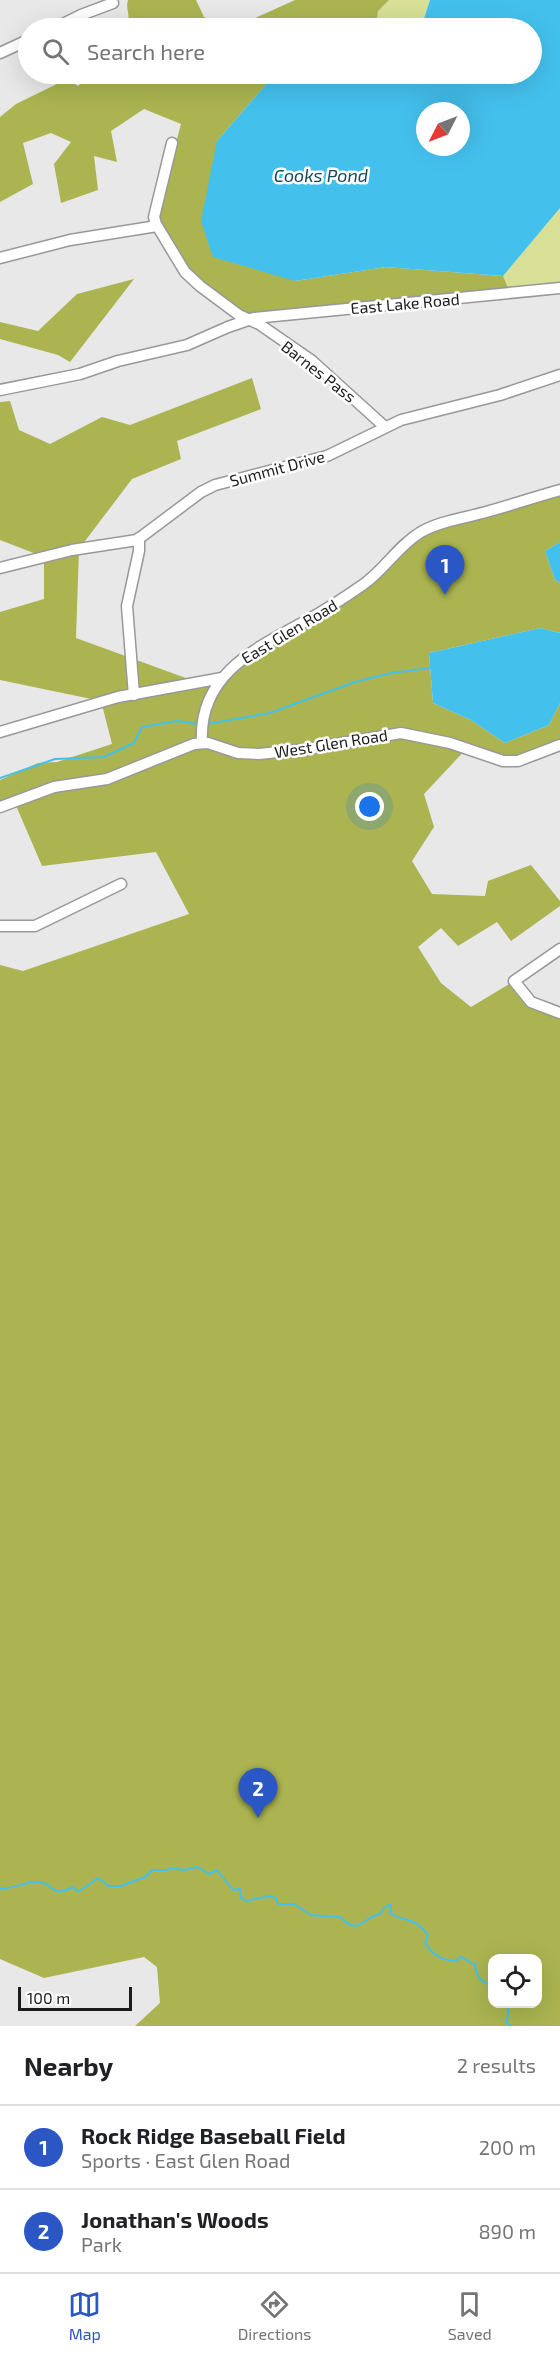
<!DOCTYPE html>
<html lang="en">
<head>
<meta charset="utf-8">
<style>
  :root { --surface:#fff; --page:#f2f2f2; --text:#202124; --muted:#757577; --line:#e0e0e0; --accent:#2b57c5 }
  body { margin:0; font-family:"Exo 2",sans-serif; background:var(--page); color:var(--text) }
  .controls { position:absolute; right:18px; bottom:18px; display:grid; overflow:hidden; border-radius:12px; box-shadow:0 6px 24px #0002 }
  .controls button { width:54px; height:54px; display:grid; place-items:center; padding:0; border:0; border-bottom:2px solid var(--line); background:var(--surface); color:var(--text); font:30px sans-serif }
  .compass { position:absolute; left:416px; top:102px; width:54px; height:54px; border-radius:50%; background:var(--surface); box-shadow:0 6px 24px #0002; rotate:228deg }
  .scale { position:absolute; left:18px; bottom:15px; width:114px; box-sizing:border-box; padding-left:6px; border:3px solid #1c1c1c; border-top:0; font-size:16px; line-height:21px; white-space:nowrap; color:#1c1c1c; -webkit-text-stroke:4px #fff; paint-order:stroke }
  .you { position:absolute; left:370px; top:807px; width:21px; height:21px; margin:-15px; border:4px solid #fff; border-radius:50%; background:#1a73e8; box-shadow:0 0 0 9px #1a73e833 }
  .badge { display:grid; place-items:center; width:39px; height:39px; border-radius:50%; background:var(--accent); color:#fff; font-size:20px; font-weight:700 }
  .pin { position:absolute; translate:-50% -50px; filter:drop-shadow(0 2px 3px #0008) }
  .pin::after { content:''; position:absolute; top:32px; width:21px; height:18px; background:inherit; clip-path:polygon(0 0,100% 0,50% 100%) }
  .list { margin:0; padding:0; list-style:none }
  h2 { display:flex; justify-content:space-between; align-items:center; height:78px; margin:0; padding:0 24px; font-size:26px }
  h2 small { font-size:20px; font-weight:400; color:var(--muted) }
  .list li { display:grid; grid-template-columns:39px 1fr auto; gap:18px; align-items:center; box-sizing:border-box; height:84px; padding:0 24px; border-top:2px solid var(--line) }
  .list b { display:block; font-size:22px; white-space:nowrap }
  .list p { margin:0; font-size:20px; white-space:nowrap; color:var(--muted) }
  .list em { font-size:20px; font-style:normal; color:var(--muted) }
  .icon { flex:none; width:33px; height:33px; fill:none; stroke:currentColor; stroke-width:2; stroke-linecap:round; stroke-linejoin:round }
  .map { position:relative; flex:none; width:560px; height:2026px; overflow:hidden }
  .search { position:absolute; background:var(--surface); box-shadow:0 6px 24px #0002; left:18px; right:18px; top:18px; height:66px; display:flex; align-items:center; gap:15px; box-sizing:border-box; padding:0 21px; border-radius:33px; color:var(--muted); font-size:22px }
  .sheet { height:246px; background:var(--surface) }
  nav { display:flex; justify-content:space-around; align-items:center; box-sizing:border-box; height:84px; border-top:2px solid var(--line); background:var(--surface); font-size:16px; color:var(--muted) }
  nav a { display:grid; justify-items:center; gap:3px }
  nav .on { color:var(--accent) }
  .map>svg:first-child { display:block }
  .green { fill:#d7e096 }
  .forest { fill:#abb450; fill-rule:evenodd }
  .water { fill:#44c0ed; fill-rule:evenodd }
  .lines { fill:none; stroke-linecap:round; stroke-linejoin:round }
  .stream { stroke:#44c0ed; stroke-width:2 }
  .minor-casing { stroke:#989899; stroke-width:13 }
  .minor { stroke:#fff; stroke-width:10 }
  .labels { text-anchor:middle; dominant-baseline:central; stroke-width:5; stroke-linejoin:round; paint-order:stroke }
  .street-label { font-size:16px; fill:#1c1c1c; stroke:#fff }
  .water-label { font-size:18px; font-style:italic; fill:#16495c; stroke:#fff }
</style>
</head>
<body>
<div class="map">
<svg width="560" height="2026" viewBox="0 0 560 2026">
  <rect width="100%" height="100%" fill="#e8e8e9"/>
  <!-- green -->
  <g class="green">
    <polygon points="389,0 430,0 421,28 376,28 378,11"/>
    <polygon points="560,208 560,286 509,290 503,276"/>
  </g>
  <!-- forest -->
  <g class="forest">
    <polygon points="128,0 196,0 204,17 233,28 295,0 389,0 378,11 376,28 130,28 127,5"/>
    <polygon points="93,74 275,74 217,141 295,281 386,267 503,276 509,290 245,316 187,276 155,221 181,124 144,109 111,131 117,162 94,156 98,190 61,203 54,164 71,142 51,133 23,143 33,184 0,202 0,117 16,104 67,79 78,86"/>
    <polygon points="134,279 70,362 58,355 0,339 0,322 38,331 77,294"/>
    <path d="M252,378L261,409L177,441L181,459L132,479L79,549L76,638L205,685L356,590L421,530L560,486V542L545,551L555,580L560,583V633L540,628L429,653L433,703L471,720L505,743L549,725L560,703V739L521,760L469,746L424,794L434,827L412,861L432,894L485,896L488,881L531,865L560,901V906L511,941L497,922L458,946L441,928L418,947L441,983L471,1007L511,983L556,1012L560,1013V2026H135L160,2003L157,1967L144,1957L44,1978L0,1959V965L23,971L189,914L156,852L42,866L14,801L0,806V780L38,763L57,762L112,744L101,701L0,680V612L44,599V557L0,540V402L10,401L19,430L50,444L102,417L130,425ZM492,1958H538V2004H492Z"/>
  </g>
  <!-- water -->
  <g class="water">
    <path d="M430,0H560V208L503,276L386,267L295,281L213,257L201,221L217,141L275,74H532V28H419H421ZM425,111H461V147H425Z"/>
    <polygon points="560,542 560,583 555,580 545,551"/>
    <polygon points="540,628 560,633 560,703 549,725 505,743 471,720 433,703 429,653"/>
  </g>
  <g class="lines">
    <!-- stream -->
    <g class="stream">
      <polyline points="207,724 270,713 355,682 391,673 430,668"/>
      <polyline points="0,778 55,759 104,757 134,743 142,727 177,721 198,724"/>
      <path d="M0,1889C13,1889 26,1881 38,1882C56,1883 49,1899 73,1887L78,1892L98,1878L109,1886H121L145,1877L152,1870H167L173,1868L183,1870L198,1867L209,1874L217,1870L233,1890L240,1889L241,1898L246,1901L269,1896L276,1898L278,1904H294L311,1915L340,1917C360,1937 362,1917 380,1914L384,1908L391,1904L390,1913C405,1922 417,1918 428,1935L425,1943C432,1954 443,1961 456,1961L460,1957C466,1958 468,1963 475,1964C476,1975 479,1980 488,1984L492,1994"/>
      <polyline points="504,2004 509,2011 506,2023 511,2026"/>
    </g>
    <!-- minor casing -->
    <g class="minor-casing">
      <g id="minor">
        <polyline points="55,28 81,15 113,3"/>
        <polyline points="0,53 28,40"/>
        <polyline points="172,143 154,217 156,224 185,272 200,286 239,315 259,324 311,360 385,427"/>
        <polyline points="0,258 70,240 157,226"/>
        <polyline points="0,390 80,374 118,361 187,345 228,327 254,318 560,288"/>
        <polyline points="0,568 72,550 137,540 201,492 215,485 327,456 401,420 500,395 560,375"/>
        <polyline points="134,695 127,606 139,551 139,538"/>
        <polyline points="0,732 118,697 222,678"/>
        <path d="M202,743C198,677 252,650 302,623C324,611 344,598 364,584C385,569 399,545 421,532C440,521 465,518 486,512C511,505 535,497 560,490"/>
        <polyline points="0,807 54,787 107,779 194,744 208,743 238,753 259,754 307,749 401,733 450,743 503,761 518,761 560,745"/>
        <polyline points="0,926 35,926 121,884"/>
        <polyline points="560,949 514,981 531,1002 560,1013"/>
      </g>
    </g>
    <!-- minor -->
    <use href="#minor" class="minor"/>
  </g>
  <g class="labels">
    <!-- street labels -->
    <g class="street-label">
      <text transform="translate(405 303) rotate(-5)">East Lake Road</text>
      <text transform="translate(319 371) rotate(38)">Barnes Pass</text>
      <text transform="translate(277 468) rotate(-15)">Summit Drive</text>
      <text transform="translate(289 631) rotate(-31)">East Glen Road</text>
      <text transform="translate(331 743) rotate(-9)">West Glen Road</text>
    </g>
    <!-- water labels -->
    <g class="water-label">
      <text x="321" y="175">Cooks Pond</text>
    </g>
  </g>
</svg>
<div class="controls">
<button><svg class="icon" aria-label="locate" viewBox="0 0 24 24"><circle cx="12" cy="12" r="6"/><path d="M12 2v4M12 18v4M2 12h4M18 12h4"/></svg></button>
</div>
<svg class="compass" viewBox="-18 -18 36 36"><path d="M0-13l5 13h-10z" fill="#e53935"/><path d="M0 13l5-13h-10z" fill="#757577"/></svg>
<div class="scale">100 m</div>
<div class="you"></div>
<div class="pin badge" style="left:445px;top:595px">1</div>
<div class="pin badge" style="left:258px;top:1818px">2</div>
<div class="search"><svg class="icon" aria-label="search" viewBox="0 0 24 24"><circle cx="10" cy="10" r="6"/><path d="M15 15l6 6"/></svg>Search here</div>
</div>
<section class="sheet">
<h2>Nearby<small>2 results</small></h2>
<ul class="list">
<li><span class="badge">1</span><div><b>Rock Ridge Baseball Field</b><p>Sports · East Glen Road</p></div><em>200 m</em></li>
<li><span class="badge">2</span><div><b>Jonathan's Woods</b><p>Park</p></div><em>890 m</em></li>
</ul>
</section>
<nav>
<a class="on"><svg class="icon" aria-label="map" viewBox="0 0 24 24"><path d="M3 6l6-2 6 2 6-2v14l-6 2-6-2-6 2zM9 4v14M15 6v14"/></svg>Map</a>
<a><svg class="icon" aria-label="directions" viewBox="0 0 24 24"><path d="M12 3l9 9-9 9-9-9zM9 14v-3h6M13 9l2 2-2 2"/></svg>Directions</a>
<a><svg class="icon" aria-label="saved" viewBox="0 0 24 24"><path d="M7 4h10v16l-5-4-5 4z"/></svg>Saved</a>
</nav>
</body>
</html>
